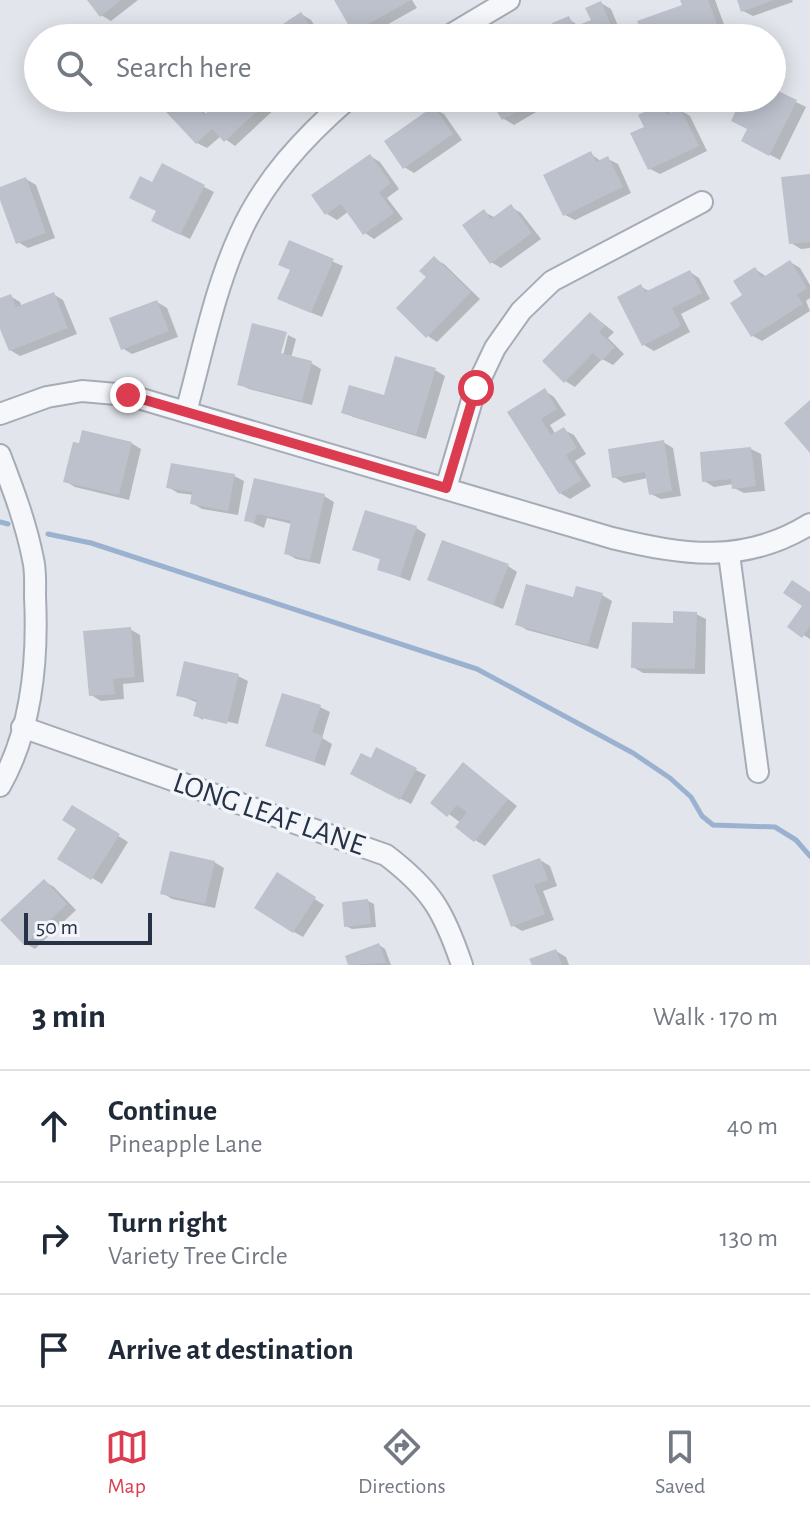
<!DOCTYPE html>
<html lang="en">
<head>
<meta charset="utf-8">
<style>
  :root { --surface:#fff; --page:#f6f6f7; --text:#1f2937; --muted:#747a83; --line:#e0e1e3; --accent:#dc3c50 }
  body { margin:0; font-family:"Alegreya Sans",sans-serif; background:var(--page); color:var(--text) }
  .scale { position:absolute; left:24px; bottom:20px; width:128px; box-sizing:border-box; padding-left:8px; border:4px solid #283246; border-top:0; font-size:22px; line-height:28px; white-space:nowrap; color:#283246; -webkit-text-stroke:6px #f2f5f9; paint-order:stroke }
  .stop { position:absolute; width:24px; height:24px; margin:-18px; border:6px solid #dc3c50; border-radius:50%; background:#fff }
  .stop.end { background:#dc3c50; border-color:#fff; box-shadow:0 2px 8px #0008 }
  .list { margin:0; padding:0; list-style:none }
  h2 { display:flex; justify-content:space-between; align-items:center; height:104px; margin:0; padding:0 32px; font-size:34px }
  h2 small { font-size:26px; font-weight:400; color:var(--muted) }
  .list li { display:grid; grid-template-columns:52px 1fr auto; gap:24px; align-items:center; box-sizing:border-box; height:112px; padding:0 32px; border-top:2px solid var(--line) }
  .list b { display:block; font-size:30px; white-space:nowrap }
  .list p { margin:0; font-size:26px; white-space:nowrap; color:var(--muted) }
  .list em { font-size:26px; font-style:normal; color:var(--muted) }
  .icon { flex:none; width:44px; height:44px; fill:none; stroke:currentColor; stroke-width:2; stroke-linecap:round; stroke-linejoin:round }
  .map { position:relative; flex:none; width:810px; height:965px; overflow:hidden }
  .search { position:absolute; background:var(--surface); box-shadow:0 4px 20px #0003; left:24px; right:24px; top:24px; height:88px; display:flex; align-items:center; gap:20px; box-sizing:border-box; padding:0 28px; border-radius:44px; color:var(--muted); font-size:30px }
  .sheet { height:440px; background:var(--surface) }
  nav { display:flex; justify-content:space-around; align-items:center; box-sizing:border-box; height:112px; border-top:2px solid var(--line); background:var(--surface); font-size:22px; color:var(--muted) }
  nav a { display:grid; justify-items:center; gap:4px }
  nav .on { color:var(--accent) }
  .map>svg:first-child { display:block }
  .shadow { fill:#0003 }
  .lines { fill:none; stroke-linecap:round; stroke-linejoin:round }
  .stream { stroke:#9ab2cf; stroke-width:5 }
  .building { fill:#bcc1cc }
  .street-casing { stroke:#a6acb7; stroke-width:24 }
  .street { stroke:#f5f7fa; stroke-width:20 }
  .route { stroke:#dc3c50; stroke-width:10 }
  .labels { text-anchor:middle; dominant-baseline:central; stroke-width:7; stroke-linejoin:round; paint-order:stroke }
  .street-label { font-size:30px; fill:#283246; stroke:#f2f5f9 }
</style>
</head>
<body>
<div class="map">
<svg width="810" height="965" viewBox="0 0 810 965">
  <rect width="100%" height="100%" fill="#e2e6ec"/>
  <!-- shadow -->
  <g class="shadow">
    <polygon points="90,0 138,0 111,21 101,15"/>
    <polygon points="337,0 412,0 417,8 365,37 355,32"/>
    <polygon points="682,0 715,0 729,38 645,38 684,6"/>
    <polygon points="739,0 792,0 793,2 753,16 743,11"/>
    <polygon points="601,3 611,9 623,38 560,38 569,19 580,27 593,21"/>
    <polygon points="301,14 311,20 323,38 265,38"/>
    <polygon points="772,90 806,107 780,160 753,146 753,113 760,98 772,98"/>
    <polygon points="160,98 191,98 207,115 226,98 271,98 278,106 235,146 221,136 207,148 197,143 158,100"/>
    <polygon points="492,98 528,98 536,112 514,125 504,119"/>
    <polygon points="661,106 673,114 680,110 690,116 707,151 660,174 650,169 647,128"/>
    <polygon points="434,109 444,114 462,140 414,173 404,167"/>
    <polygon points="591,154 602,162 608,159 618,164 631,193 575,220 565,215"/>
    <polygon points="370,156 380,162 399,189 387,198 403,219 374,239 365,233 349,211 337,220 327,214"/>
    <polygon points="163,166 214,192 190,239 163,226 153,185"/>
    <polygon points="810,176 810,248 801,249 791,243"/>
    <polygon points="26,179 36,185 55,238 28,248 18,242 0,194 0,189"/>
    <polygon points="511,207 521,213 541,239 501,268 491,262 484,212 494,217"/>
    <polygon points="290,243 343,266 322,317 290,304"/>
    <polygon points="434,259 444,264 480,299 437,342 428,336 399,308 429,277"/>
    <polygon points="790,262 800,268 810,285 810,298 806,301 810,311 762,341 753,336 745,296 755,269 767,277"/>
    <polygon points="690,272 699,278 710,299 681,314 690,332 654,351 644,345 641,287 651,292"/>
    <polygon points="53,294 63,300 77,334 20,356 10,350 0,324 0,300 10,296 20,302 22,307"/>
    <polygon points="157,302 167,308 178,337 132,354 122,348"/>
    <polygon points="591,314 614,332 608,338 624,354 613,365 602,359 575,387 565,381"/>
    <polygon points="288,335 296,339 291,358 311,363 321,369 312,405 249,389 239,384 281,364"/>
    <polygon points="435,370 445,376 426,439 353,417 344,412 385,398"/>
    <polygon points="545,391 554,397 566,415 550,425 556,435 564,430 574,435 586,454 575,461 591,486 570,499 560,493 510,413"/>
    <polygon points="663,442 673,448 681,496 661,499 651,494 648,478 624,483 614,477"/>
    <polygon points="131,443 141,449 129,500 75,487 65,481"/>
    <polygon points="751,449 761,454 765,491 744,493 734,488 733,484 714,487 704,481"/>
    <polygon points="234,476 244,481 238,515 202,509 192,503 194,495 178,493 168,487"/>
    <polygon points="255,481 324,496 334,502 320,564 296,559 286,553 292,524 267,518 264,528 246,520"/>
    <polygon points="416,528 426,534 410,581 379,569 382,560 354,549"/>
    <polygon points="508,566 517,572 503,609 430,580"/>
    <polygon points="810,594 810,639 790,627"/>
    <polygon points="602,595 612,601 598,649 527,630 517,624 575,599"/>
    <polygon points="696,614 706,619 705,674 643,673 633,667 675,625"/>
    <polygon points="130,629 140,635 144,682 123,684 124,699 101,701 91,695"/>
    <polygon points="238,676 248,681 237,728 238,724 203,716 203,720 195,715 198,703 179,695"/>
    <polygon points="320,707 330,712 322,738 332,744 325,766 267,745"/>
    <polygon points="372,760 416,770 426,775 411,804 362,779"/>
    <polygon points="473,771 517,806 485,846 475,840 461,823 433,802"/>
    <polygon points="72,807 128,842 102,884 60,858 79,828"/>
    <polygon points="540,860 550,866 557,886 543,891 554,920 522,931 512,925"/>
    <polygon points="214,862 224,868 215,908 172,899 163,893"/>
    <polygon points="44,881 54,887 76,910 35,949 25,943"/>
    <polygon points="287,881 324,905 303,937 294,932"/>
    <polygon points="368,901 374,904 376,927 352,929 346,926"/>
    <polygon points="379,945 385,949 391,965 350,965 347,957"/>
    <polygon points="556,951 566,957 569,965 534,965"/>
  </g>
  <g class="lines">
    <!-- stream -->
    <g class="stream">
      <polyline points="0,522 8,524"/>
      <polyline points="48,534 91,543 477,669 633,753 670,778 691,797 702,816 713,825 775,827 796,840 810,856"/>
    </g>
  </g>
  <!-- building -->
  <g class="building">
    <polygon points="87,0 121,0 100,17"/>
    <polygon points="334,0 411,0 353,33"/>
    <polygon points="680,0 708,0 721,35 713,38 643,38 637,21 682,5"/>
    <polygon points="737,0 774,0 741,12"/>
    <polygon points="601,1 616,38 558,38 552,23 569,16 574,27 591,20 585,8"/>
    <polygon points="301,12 318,38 262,38"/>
    <polygon points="772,88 797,100 769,156 741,141 747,129 731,121 739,104 752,110 758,98 772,98"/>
    <polygon points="157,98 188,98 204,115 223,98 271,98 224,142 212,129 196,144 155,100"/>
    <polygon points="489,98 523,98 527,106 502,120"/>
    <polygon points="662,104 667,115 680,108 699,146 648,170 630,133 644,127 638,115"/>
    <polygon points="434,106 453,134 403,169 384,141"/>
    <polygon points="591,151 596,162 608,156 623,187 563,216 543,175"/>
    <polygon points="370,154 391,183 379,192 394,213 363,235 341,204 325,215 311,195"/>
    <polygon points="162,163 205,185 180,235 151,221 156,211 129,198 140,176 152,182"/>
    <polygon points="810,174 810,242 789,244 781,177"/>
    <polygon points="26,177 46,233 16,244 0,200 0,187"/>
    <polygon points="511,204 532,233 490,264 462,225 484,209 491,219"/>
    <polygon points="289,240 334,259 311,313 277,299 290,270 278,265"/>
    <polygon points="434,256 471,292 426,338 396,308 426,277 419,271"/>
    <polygon points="790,260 807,288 797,295 803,304 751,337 730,303 742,295 733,281 755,267 762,278"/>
    <polygon points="690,270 702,293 672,308 681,326 642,346 617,297 641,284 645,292"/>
    <polygon points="54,292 68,328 9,351 0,329 0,298 11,294 16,307"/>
    <polygon points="157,300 169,331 121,350 109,318"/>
    <polygon points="590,312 605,326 599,332 615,347 601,361 593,353 564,383 542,361"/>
    <polygon points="252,323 287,332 281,353 312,361 302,401 237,385"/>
    <polygon points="395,356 436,368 416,435 341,413 349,385 384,395"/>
    <polygon points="545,388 557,409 541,419 551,435 564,427 577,448 566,455 582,480 559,494 507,412"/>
    <polygon points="810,400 810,453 784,423"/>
    <polygon points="82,430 132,442 119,495 63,482 73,442 79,443"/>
    <polygon points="664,440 672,491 649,495 645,472 612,478 608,449"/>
    <polygon points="751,447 756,486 732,489 731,479 702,482 700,452"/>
    <polygon points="171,463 235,474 228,511 190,504 192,492 166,488"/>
    <polygon points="254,478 325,494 310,560 284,554 291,521 257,514 254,523 244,521"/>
    <polygon points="365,510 417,526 400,577 377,570 380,559 352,550"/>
    <polygon points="442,540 509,564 493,605 427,580"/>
    <polygon points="792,580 810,592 810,626 802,638 787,627 802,606 783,593"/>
    <polygon points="526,584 573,597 576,586 603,593 588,645 515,625"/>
    <polygon points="673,611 697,612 695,669 631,668 632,622 673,623"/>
    <polygon points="131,627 135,677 113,679 115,694 89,696 83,631"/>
    <polygon points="184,661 239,674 227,724 193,716 197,700 176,696"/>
    <polygon points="282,693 321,705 312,732 323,736 314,762 265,746"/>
    <polygon points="376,747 417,768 400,800 350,774 361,753 371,758"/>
    <polygon points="463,762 508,799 474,842 455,827 467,812 457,805 447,817 430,803"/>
    <polygon points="72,805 120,834 91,880 57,859 76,829 62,820"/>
    <polygon points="170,851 215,861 205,904 160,894"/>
    <polygon points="540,858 548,880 534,885 545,914 511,927 492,875"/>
    <polygon points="277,872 316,897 293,933 254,908"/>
    <polygon points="44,879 67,904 24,945 0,920"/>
    <polygon points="368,899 371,924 344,927 342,902"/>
    <polygon points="379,943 386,963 348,965 345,956"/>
    <polygon points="556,949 562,965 532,965 529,959"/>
  </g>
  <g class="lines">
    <!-- street casing -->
    <g class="street-casing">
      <g id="street">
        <polyline points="445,38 509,0"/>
        <path d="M186,412C202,354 214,291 239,236C263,181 304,137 349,98"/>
        <path d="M0,414L47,397L82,391L128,395L612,538C683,555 744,565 810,524"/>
        <path d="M0,455C13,489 26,523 33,559C36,571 35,584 35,596C38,658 32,730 0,786"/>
        <polyline points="446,488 475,390 495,348 521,311 552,281 702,202"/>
        <polyline points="729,554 758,772"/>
        <path d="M22,727L386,855C432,890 444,912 462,965"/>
      </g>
    </g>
    <!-- street -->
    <use href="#street" class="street"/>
  </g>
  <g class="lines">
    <!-- route -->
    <polyline class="route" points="128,395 446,488 476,388"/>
  </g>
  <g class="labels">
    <!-- street labels -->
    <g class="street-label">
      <text transform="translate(269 814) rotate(19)">LONG LEAF LANE</text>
    </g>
  </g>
</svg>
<div class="scale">50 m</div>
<div class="stop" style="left:476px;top:388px"></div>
<div class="stop end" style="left:128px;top:395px"></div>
<div class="search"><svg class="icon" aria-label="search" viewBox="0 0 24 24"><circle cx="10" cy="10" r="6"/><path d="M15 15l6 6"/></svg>Search here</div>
</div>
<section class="sheet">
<h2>3 min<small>Walk · 170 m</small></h2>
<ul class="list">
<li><svg class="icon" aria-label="ahead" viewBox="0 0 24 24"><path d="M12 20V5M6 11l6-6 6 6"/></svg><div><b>Continue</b><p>Pineapple Lane</p></div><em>40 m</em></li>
<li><svg class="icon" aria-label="right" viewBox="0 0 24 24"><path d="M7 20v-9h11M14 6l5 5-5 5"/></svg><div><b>Turn right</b><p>Variety Tree Circle</p></div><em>130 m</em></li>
<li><svg class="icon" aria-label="arrive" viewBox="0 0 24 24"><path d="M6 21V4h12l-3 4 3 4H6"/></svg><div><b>Arrive at destination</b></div></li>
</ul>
</section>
<nav>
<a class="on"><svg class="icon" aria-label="map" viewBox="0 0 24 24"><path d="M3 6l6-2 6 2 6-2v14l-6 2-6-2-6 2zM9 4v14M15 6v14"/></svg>Map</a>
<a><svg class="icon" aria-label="directions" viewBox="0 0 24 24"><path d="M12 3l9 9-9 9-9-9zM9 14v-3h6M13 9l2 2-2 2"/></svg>Directions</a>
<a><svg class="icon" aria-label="saved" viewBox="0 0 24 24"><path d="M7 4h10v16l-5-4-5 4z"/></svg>Saved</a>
</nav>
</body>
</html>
